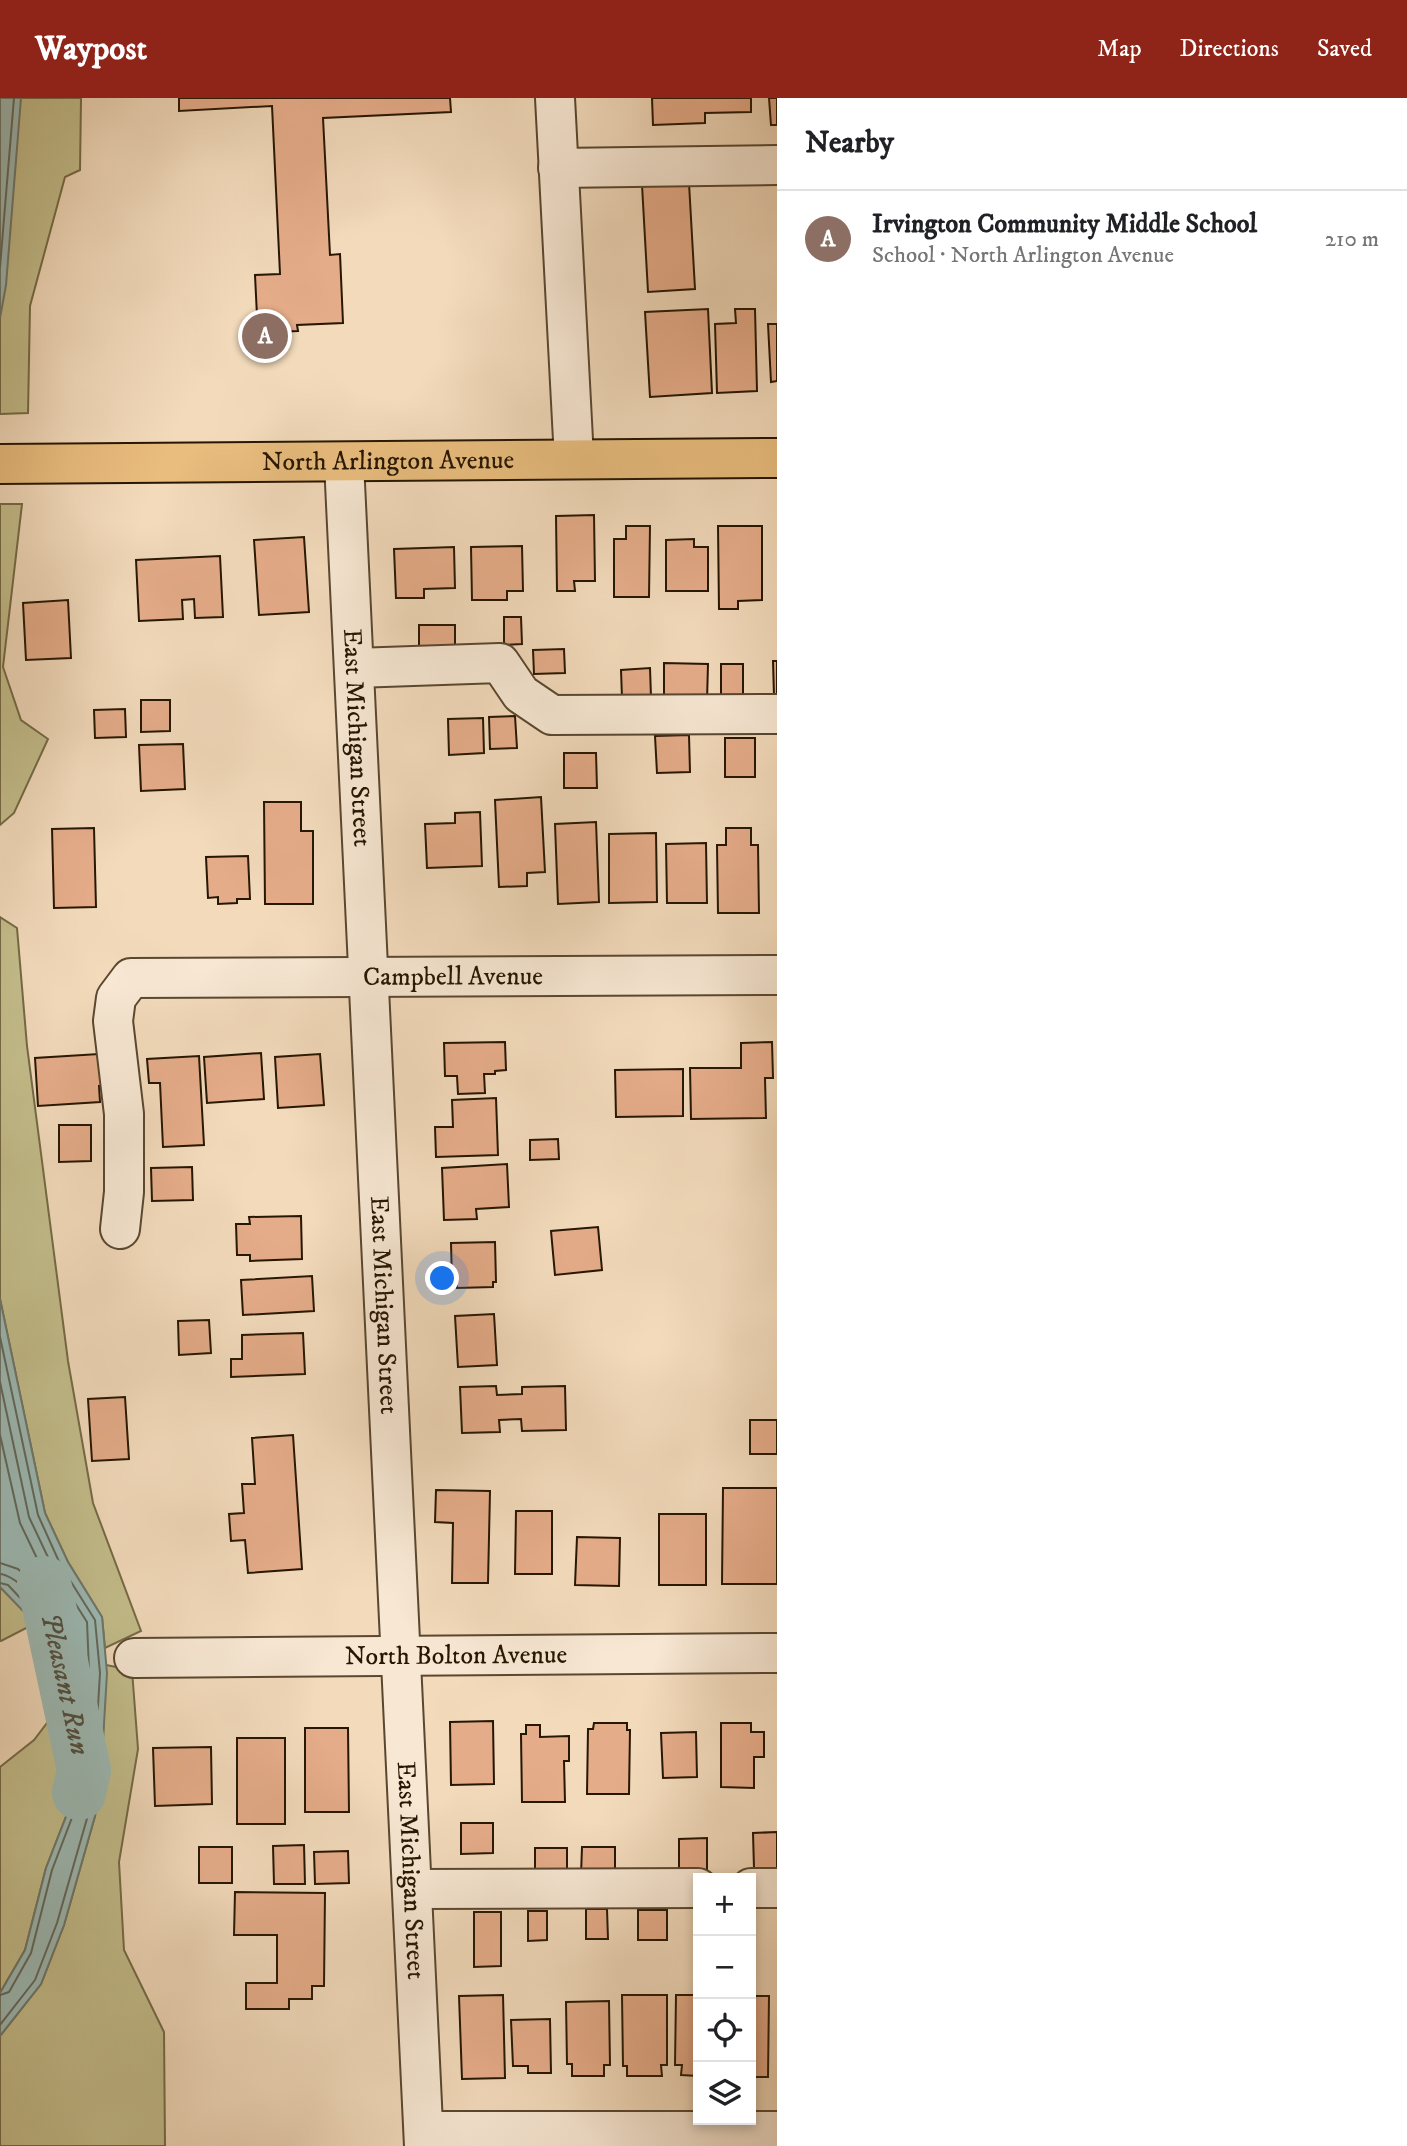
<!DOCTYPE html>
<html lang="en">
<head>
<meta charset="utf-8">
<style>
  :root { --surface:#fff; --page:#f6f6f6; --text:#202124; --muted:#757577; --line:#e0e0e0; --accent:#8f2418 }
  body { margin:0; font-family:"IM FELL DW Pica",serif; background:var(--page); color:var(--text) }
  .controls { position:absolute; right:21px; bottom:21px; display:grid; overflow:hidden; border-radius:0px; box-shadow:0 4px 10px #0003 }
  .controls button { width:63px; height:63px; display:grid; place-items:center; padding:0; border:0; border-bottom:2px solid var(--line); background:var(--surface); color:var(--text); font:35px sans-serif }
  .you { position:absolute; left:443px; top:1181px; width:24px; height:24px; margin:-18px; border:5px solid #fff; border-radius:50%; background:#1a73e8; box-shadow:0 0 0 10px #1a73e833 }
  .badge { display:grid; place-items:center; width:46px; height:46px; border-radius:50%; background:var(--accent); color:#fff; font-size:23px; font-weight:700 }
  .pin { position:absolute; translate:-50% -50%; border:4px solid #fff; box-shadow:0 2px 7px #0006 }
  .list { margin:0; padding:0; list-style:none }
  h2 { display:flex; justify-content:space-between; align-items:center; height:91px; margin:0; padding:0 28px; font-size:30px }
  h2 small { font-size:23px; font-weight:400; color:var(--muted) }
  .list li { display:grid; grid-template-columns:46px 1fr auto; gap:21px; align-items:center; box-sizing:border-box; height:98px; padding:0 28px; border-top:2px solid var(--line) }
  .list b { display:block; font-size:26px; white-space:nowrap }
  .list p { margin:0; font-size:23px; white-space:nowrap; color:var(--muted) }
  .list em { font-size:23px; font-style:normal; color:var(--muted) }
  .icon { flex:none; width:38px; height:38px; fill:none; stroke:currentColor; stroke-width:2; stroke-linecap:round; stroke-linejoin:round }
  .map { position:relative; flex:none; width:777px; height:2048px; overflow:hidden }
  header { display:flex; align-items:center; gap:42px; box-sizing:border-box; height:98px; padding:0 35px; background:var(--accent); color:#fff }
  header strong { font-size:33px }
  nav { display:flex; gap:38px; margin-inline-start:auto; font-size:24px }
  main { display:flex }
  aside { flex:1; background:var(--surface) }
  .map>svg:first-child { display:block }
  .green { fill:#c3bd8b; stroke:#746a46; stroke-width:2 }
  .water { fill:#9cbab5; stroke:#6d786d; stroke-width:2 }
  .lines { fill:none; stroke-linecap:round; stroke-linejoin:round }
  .shore { stroke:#61685c; stroke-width:2 }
  .river { stroke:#9cbab5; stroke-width:54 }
  .building { fill:#e5ac89; stroke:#261602; stroke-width:2 }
  .minor-casing { stroke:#594730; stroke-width:42 }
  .major-casing { stroke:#261602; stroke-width:42 }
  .minor { stroke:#f7e7d3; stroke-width:38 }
  .major { stroke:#e9bd7e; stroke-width:38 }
  .labels { text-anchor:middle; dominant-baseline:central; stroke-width:5; stroke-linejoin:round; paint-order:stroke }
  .street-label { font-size:26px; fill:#261602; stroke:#f7e7d3 }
  .water-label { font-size:28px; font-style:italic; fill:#4f4f41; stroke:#f7e7d3 }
</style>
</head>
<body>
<header>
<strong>Waypost</strong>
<nav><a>Map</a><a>Directions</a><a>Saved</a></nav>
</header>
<main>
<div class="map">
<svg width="777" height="2048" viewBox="0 0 777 2048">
  <rect width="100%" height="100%" fill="#f2dabb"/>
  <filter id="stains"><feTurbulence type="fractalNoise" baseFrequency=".00286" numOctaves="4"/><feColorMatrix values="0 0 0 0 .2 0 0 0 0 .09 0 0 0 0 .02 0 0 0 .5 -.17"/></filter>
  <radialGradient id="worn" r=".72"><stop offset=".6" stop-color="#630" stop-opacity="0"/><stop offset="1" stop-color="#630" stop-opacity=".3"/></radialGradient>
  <!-- green -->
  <g class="green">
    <polygon points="14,0 81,0 80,72 65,79 30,208 28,315 0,316 0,158"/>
    <polygon points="0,406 22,406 3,569 21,622 48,641 14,715 0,727"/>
    <polygon points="0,819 17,830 27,948 68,1263 93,1405 141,1533 105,1550 102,1519 68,1464 45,1415 0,1201"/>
    <polygon points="0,1489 36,1525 1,1543 0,1542"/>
    <polygon points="106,1567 132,1572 138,1651 119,1764 124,1852 164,1934 165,2048 0,2048 0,1938 41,1886 64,1827 95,1718 102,1660"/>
    <polygon points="75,1588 67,1716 46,1770 25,1852 0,1895 0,1669 34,1642"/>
  </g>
  <!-- water -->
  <g class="water">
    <polygon points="0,0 21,0 6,187 0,220"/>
    <polygon points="0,1201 45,1415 68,1464 102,1519 107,1575 102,1660 95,1718 64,1827 41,1886 0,1938 0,1895 25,1852 46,1770 67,1716 75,1588 52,1543 0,1489"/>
  </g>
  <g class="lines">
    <!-- shore -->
    <g class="shore">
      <polyline points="0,169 14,0"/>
      <polyline points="0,1239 38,1417 61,1468 95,1522 100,1575 95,1659 88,1717 57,1825 35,1882 0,1927"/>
      <path d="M0,1284L29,1419L54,1472L87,1524L89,1572H84C78,1559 72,1545 64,1533C53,1518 18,1477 0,1476"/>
      <polyline points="0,1337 20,1425 45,1477 62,1504 61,1508 56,1508 18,1471 0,1465"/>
      <polyline points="0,1485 8,1487 57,1539 82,1589 73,1717 52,1772 31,1855 9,1894 0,1897"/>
    </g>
    <!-- river -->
    <path class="river" id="s1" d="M44,1485L84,1672L79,1695"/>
  </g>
  <!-- building -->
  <g class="building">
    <polygon points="179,0 450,0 451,14 323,20 330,157 340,156 343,225 297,227 298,233 275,234 274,217 257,218 255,177 280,176 272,8 179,13"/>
    <polygon points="652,0 751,0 751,14 705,15 705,25 653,27"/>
    <polygon points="769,0 777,0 777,27 771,27"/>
    <polygon points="689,85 695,191 648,194 642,87"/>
    <polygon points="708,211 712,295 650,299 645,214"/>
    <polygon points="735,211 755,211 757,293 717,295 715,226 736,225"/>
    <polygon points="768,226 777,226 777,283 771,284"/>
    <polygon points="594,417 595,483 574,483 575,493 557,493 556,418"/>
    <polygon points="626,428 650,428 649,499 614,499 614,441 626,441"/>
    <polygon points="718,428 762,428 762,502 738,503 738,511 719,511"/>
    <polygon points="304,439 309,514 259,517 254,442"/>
    <polygon points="694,441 694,449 708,449 708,493 666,493 666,442"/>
    <polygon points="522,448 523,493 507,493 507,502 472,502 471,449"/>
    <polygon points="454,449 455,490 424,491 424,500 396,500 394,451"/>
    <polygon points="220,458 223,519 195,520 194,501 182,502 183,521 139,523 136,462"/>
    <polygon points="68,502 71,560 26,562 23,505"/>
    <polygon points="504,519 521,519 522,546 504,547"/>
    <rect x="419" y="527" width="36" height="22"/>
    <polygon points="564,551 565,575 534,576 533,552"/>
    <polygon points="773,563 777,563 777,598 774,598"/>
    <polygon points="664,565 708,566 707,603 664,602"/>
    <rect x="721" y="566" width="22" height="31"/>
    <polygon points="650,570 651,599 622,600 621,572"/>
    <polygon points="141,602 170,602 170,633 141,634"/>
    <polygon points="125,611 126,639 95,640 94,612"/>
    <polygon points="515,618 517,650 490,651 489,619"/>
    <polygon points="483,620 484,655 449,657 448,621"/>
    <polygon points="689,637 690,674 657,675 655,638"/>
    <rect x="725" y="640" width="30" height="39"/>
    <polygon points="183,646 185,691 141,693 139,647"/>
    <polygon points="564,655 596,655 597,690 564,690"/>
    <polygon points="541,699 545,774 527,775 527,788 499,789 495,702"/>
    <polygon points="264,704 301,704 301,733 313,733 313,806 265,806"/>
    <polygon points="480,714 482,768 427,770 425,726 455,725 455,715"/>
    <polygon points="596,724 599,804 558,806 555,726"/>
    <polygon points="94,730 96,809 54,810 52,731"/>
    <polygon points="726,730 751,730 751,747 758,747 759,815 718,815 717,747 726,747"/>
    <polygon points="656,735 657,804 609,805 609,736"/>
    <polygon points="706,745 707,805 667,805 666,746"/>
    <polygon points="248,758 250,801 237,801 237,805 218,806 218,799 208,800 206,759"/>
    <polygon points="505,944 506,972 495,973 495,976 484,976 485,995 458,996 457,978 445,978 444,945"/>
    <polygon points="772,944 773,980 765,980 766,1020 691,1021 690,970 741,970 741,945"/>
    <polygon points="261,955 264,1001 207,1005 204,959"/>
    <polygon points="99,956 113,987 99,988 100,1004 38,1008 35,960"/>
    <polygon points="320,956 324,1007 278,1010 275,959"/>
    <polygon points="199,958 204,1047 163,1049 160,985 149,985 147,961"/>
    <polygon points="683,971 683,1018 616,1019 615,972"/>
    <polygon points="496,1000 498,1057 436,1059 435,1029 453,1029 452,1002"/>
    <polygon points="59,1027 91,1027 91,1063 59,1064"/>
    <polygon points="558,1041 559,1061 530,1062 530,1042"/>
    <polygon points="507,1066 509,1109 476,1111 477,1121 444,1122 442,1070"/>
    <polygon points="192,1069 193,1102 152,1103 151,1070"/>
    <polygon points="301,1118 302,1161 250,1163 250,1157 237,1157 236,1126 250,1126 249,1119"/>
    <polygon points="598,1129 602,1172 555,1177 551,1133"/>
    <polygon points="495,1144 496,1184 493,1184 493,1189 457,1190 457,1183 452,1184 451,1145"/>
    <polygon points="312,1178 314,1213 243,1217 241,1182"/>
    <polygon points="494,1216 497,1267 458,1269 455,1218"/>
    <polygon points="209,1222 211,1255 179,1257 178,1223"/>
    <polygon points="303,1235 305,1276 231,1279 231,1261 242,1261 242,1237"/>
    <polygon points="496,1288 497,1297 522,1296 522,1289 565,1288 566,1332 522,1333 521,1321 499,1322 500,1334 462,1335 460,1289"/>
    <polygon points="125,1299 129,1361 92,1363 88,1301"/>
    <rect x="750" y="1322" width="27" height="34"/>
    <polygon points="293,1337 302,1471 248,1475 245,1442 231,1443 229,1416 244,1415 242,1386 255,1386 252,1340"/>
    <polygon points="723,1390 777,1390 777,1486 722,1486"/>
    <polygon points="436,1392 490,1393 488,1485 452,1485 453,1425 435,1424"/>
    <polygon points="516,1413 552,1413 552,1476 515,1476"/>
    <rect x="659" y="1416" width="47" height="71"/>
    <polygon points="577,1439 620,1440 619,1488 575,1487"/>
    <polygon points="493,1623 494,1686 451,1687 450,1624"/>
    <polygon points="594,1625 627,1625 627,1632 630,1632 629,1696 587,1696 588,1631 593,1631"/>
    <polygon points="721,1625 751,1625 751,1634 764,1634 764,1659 754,1659 754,1690 721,1689"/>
    <polygon points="526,1627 540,1627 540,1639 569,1638 569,1663 564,1663 565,1704 522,1704 521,1636 526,1636"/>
    <polygon points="305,1630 348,1630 349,1714 305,1714"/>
    <polygon points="696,1634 697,1679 663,1680 661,1635"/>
    <rect x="237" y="1640" width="48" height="86"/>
    <polygon points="211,1649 212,1706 155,1708 153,1650"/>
    <polygon points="461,1725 493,1725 493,1755 461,1756"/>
    <polygon points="777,1734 777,1770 754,1770 753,1735"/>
    <polygon points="707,1740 707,1775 679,1775 679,1741"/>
    <polygon points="304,1747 305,1786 274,1786 273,1748"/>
    <rect x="199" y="1749" width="33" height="36"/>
    <polygon points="582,1749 615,1749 615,1778 581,1777"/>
    <polygon points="535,1750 567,1750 567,1773 535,1774"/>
    <polygon points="348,1753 349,1785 315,1786 314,1754"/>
    <polygon points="235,1794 325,1795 324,1888 312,1888 312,1901 289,1901 289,1911 246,1911 246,1885 277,1885 277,1837 234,1837"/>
    <polygon points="586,1811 607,1811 608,1841 586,1841"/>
    <rect x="638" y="1812" width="29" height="30"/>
    <polygon points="528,1813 547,1813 547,1842 528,1843"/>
    <polygon points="474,1814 501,1814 501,1868 474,1869"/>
    <polygon points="503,1897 505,1980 462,1981 459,1898"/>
    <polygon points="622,1897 667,1897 667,1967 661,1967 662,1978 627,1978 627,1968 623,1968"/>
    <polygon points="676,1897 698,1897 698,1978 681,1977 682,1967 675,1967"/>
    <polygon points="751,1898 769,1898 768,1979 751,1979"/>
    <polygon points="609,1903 610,1967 604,1967 604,1978 572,1978 572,1966 567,1966 566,1904"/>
    <polygon points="550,1921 551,1975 528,1975 528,1968 513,1968 511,1922"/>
  </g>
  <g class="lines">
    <!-- minor casing -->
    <g class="minor-casing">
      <g id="minor">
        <polyline points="555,0 574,361"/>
        <polyline points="558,70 777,67"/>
        <path id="s2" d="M344,364L424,2048"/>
        <polyline points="355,570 500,565 521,596 552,617 777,616"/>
        <path id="s3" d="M120,1131L124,1094V1016L113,923L116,900L131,880L777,877"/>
        <path id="s4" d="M134,1560L777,1555"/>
        <polyline points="751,1790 777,1790"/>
        <polyline points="412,1791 698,1790"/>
        <polyline points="424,2033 777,2033"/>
      </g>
    </g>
    <!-- major casing -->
    <g class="major-casing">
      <g id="major">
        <path id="s5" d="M0,366L777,360"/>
      </g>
    </g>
    <!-- minor -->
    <use href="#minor" class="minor"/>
    <!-- major -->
    <use href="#major" class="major"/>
  </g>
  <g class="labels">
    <!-- street labels -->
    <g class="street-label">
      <text stroke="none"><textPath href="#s5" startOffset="388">North Arlington Avenue</textPath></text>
      <text stroke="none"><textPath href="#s2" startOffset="276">East Michigan Street</textPath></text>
      <text stroke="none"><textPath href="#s3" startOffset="579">Campbell Avenue</textPath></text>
      <text stroke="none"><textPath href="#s2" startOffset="844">East Michigan Street</textPath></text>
      <text stroke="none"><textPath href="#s4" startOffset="322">North Bolton Avenue</textPath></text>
      <text stroke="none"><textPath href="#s2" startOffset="1410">East Michigan Street</textPath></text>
    </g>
    <!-- water labels -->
    <g class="water-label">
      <text stroke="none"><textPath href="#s1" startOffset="103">Pleasant Run</textPath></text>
    </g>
  </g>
  <rect width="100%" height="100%" filter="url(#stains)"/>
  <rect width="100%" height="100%" fill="url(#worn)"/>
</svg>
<div class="controls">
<button>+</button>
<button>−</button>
<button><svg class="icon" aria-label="locate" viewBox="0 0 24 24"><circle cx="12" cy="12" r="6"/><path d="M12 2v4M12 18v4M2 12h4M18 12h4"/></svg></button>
<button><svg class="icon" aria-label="layers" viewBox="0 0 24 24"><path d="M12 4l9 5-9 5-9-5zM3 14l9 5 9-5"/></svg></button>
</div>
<div class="you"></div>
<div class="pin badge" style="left:265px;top:238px;background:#8d6e63">A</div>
</div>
<aside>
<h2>Nearby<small></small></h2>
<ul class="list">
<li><span class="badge" style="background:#8d6e63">A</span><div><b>Irvington Community Middle School</b><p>School · North Arlington Avenue</p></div><em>210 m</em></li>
</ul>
</aside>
</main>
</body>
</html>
